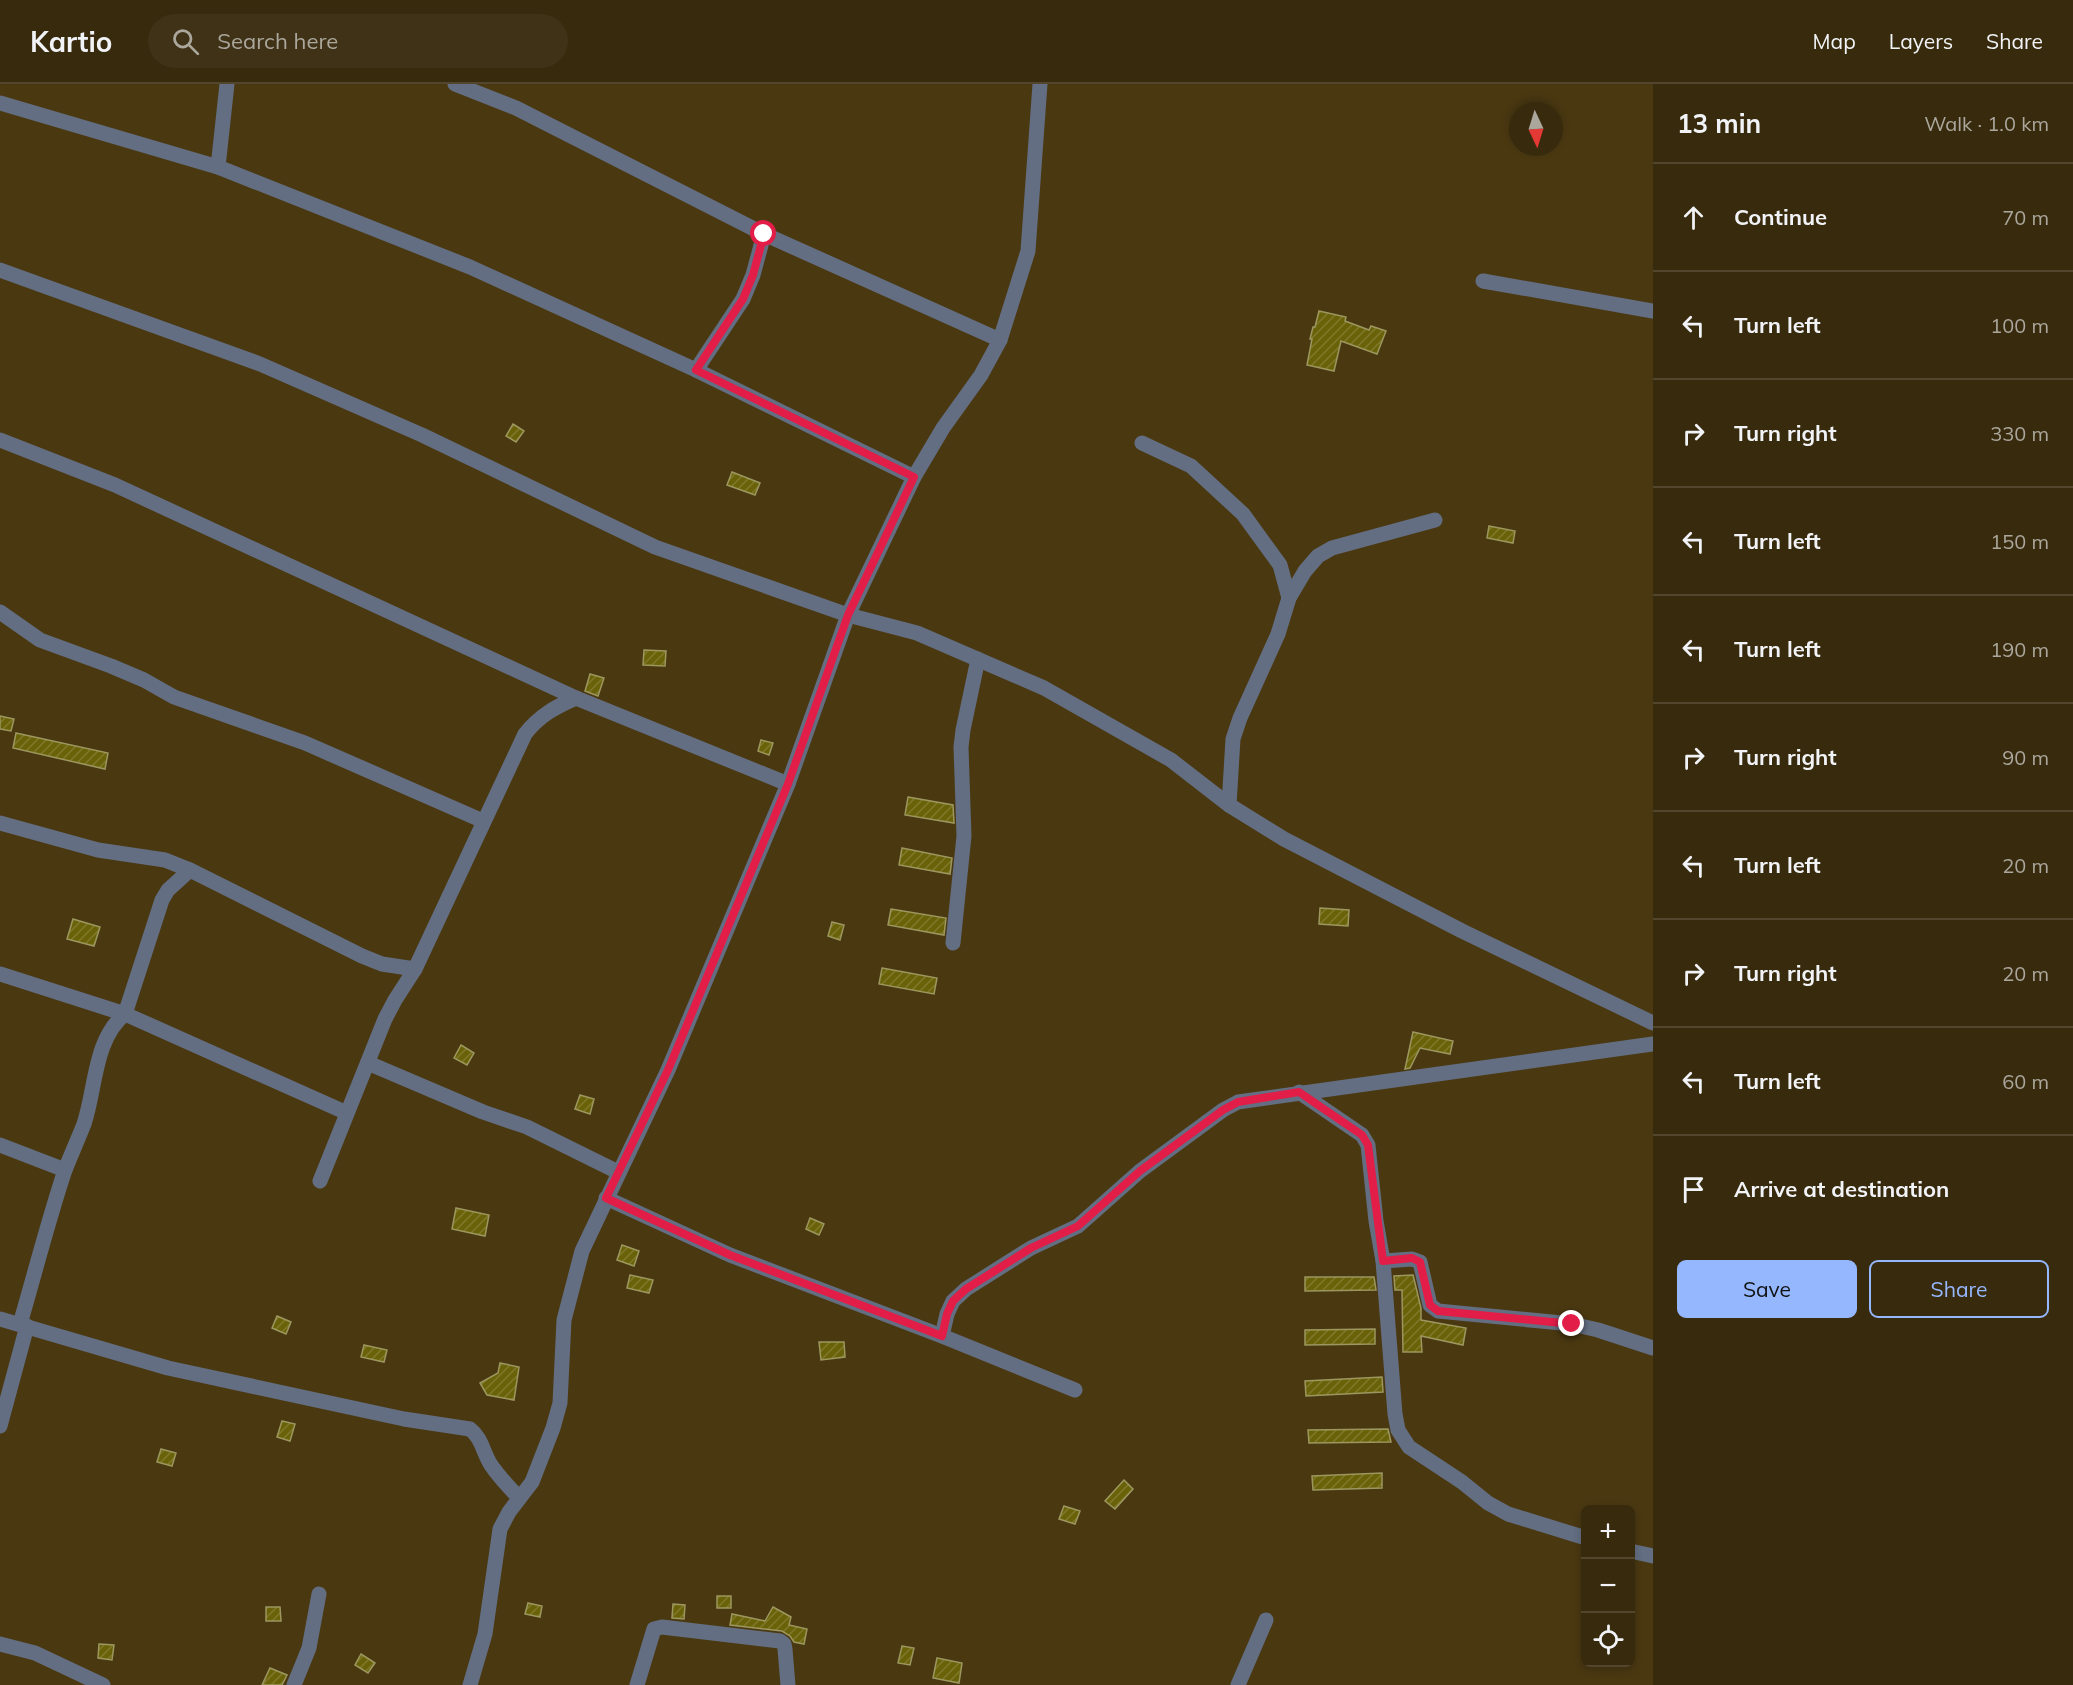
<!DOCTYPE html>
<html lang="en">
<head>
<meta charset="utf-8">
<style>
  :root { --surface:#382a0d; --page:#3f3216; --text:#f1f3f6; --muted:#aba79d; --line:#52462e; --accent:#94b7fd }
  body { margin:0; font-family:Mulish,sans-serif; background:var(--page); color:var(--text) }
  .controls { position:absolute; right:18px; bottom:18px; display:grid; overflow:hidden; border-radius:9px; box-shadow:0 3px 9px #0003 }
  .controls button { width:54px; height:54px; display:grid; place-items:center; padding:0; border:0; border-bottom:2px solid var(--line); background:var(--surface); color:var(--text); font:30px sans-serif }
  .compass { position:absolute; left:1509px; top:18px; width:54px; height:54px; border-radius:50%; background:var(--surface); box-shadow:0 3px 9px #0003; rotate:176deg }
  .stop { position:absolute; width:18px; height:18px; margin:-14px; border:4px solid #e11d48; border-radius:50%; background:#fff }
  .stop.end { background:#e11d48; border-color:#fff; box-shadow:0 2px 6px #0008 }
  .list { margin:0; padding:0; list-style:none }
  h2 { display:flex; justify-content:space-between; align-items:center; height:78px; margin:0; padding:0 24px; font-size:26px }
  h2 small { font-size:20px; font-weight:400; color:var(--muted) }
  .list li { display:grid; grid-template-columns:39px 1fr auto; gap:18px; align-items:center; box-sizing:border-box; height:108px; padding:0 24px; border-top:2px solid var(--line) }
  .list b { display:block; font-size:22px; white-space:nowrap }
  .list em { font-size:20px; font-style:normal; color:var(--muted) }
  .actions { display:flex; gap:12px; padding:18px 24px }
  .actions a { flex:1; padding:14px 0; border:2px solid var(--accent); border-radius:9px; text-align:center; font-size:21px; color:var(--accent) }
  .actions .main { background:var(--accent); color:#111 }
  .icon { flex:none; width:33px; height:33px; fill:none; stroke:currentColor; stroke-width:2; stroke-linecap:round; stroke-linejoin:round }
  .map { position:relative; flex:none; width:1653px; height:1601px; overflow:hidden }
  header { display:flex; align-items:center; gap:36px; box-sizing:border-box; height:84px; padding:0 30px; background:var(--surface); border-bottom:2px solid var(--line) }
  header strong { font-size:28px }
  nav { display:flex; gap:33px; margin-inline-start:auto; font-size:21px }
  .search { width:420px; height:54px; background:var(--page); display:flex; align-items:center; gap:15px; box-sizing:border-box; padding:0 21px; border-radius:33px; color:var(--muted); font-size:22px }
  main { display:flex }
  aside { flex:1; background:var(--surface) }
  .map>svg:first-child { display:block }
  .building { fill:url(#building-hatch); stroke:#9c975f; stroke-width:1.5 }
  .lines { fill:none; stroke-linecap:round; stroke-linejoin:round }
  .minor { stroke:#636e82; stroke-width:15 }
  .route { stroke:#e11d48; stroke-width:8 }
</style>
</head>
<body>
<header>
<strong>Kartio</strong>
<div class="search"><svg class="icon" aria-label="search" viewBox="0 0 24 24"><circle cx="10" cy="10" r="6"/><path d="M15 15l6 6"/></svg>Search here</div>
<nav><a>Map</a><a>Layers</a><a>Share</a></nav>
</header>
<main>
<div class="map">
<svg width="1653" height="1601" viewBox="0 0 1653 1601">
  <defs>
    <pattern id="building-hatch" width="6" height="6" patternUnits="userSpaceOnUse" patternTransform="scale(1.5)"><rect width="6" height="6" fill="#6a6208"/><path d="M-1 1l2-2M0 6l6-6M5 7l2-2" fill="none" stroke="#80782b"/></pattern>
  </defs>
  <rect width="100%" height="100%" fill="#4a3811"/>
  <!-- building -->
  <g class="building">
    <polygon points="1319,227 1346,233 1345,237 1369,246 1371,242 1386,247 1377,270 1341,257 1334,287 1307,281 1312,255 1310,255 1313,243 1315,243"/>
    <polygon points="513,340 524,347 516,358 506,352"/>
    <polygon points="732,388 760,399 755,411 727,401"/>
    <polygon points="1489,442 1515,447 1513,459 1487,454"/>
    <polygon points="644,566 666,567 665,582 643,581"/>
    <polygon points="590,590 604,594 598,612 585,607"/>
    <polygon points="0,632 14,635 11,647 0,645"/>
    <polygon points="16,649 108,669 105,685 13,664"/>
    <polygon points="761,656 773,659 769,671 758,667"/>
    <polygon points="908,713 953,721 954,739 905,731"/>
    <polygon points="902,764 952,774 950,790 899,781"/>
    <polygon points="1320,824 1349,826 1348,842 1319,840"/>
    <polygon points="891,825 946,834 944,851 888,841"/>
    <polygon points="73,835 100,843 94,862 67,855"/>
    <polygon points="832,838 844,841 840,856 828,852"/>
    <polygon points="882,884 937,894 934,910 879,900"/>
    <polygon points="1413,948 1453,957 1450,970 1420,964 1410,984 1405,985"/>
    <polygon points="461,961 474,969 467,981 454,974"/>
    <polygon points="580,1011 594,1015 590,1030 575,1025"/>
    <polygon points="456,1124 489,1131 485,1152 452,1145"/>
    <polygon points="810,1134 824,1140 819,1151 806,1145"/>
    <polygon points="622,1161 639,1167 634,1182 617,1176"/>
    <polygon points="630,1191 653,1196 649,1209 627,1204"/>
    <polygon points="1413,1191 1421,1224 1421,1236 1466,1244 1463,1261 1421,1252 1422,1268 1403,1268 1402,1206 1395,1206 1394,1192"/>
    <polygon points="1305,1193 1374,1193 1376,1206 1305,1207"/>
    <polygon points="277,1232 291,1238 286,1250 272,1244"/>
    <polygon points="1375,1245 1375,1260 1305,1261 1305,1246"/>
    <polygon points="819,1258 844,1258 845,1273 821,1276"/>
    <polygon points="364,1261 387,1266 384,1278 361,1273"/>
    <polygon points="500,1279 519,1283 514,1316 487,1311 480,1299 498,1289"/>
    <polygon points="1382,1293 1383,1308 1306,1312 1305,1297"/>
    <polygon points="282,1337 295,1340 290,1357 277,1353"/>
    <polygon points="1388,1345 1391,1358 1309,1359 1308,1346"/>
    <polygon points="161,1365 176,1369 172,1382 157,1378"/>
    <polygon points="1382,1389 1382,1404 1313,1406 1312,1392"/>
    <polygon points="1124,1396 1133,1405 1115,1425 1105,1417"/>
    <polygon points="1064,1422 1080,1427 1075,1440 1059,1435"/>
    <rect x="717" y="1512" width="14" height="12"/>
    <polygon points="528,1519 542,1522 540,1533 525,1530"/>
    <polygon points="673,1520 685,1521 684,1535 672,1534"/>
    <polygon points="266,1523 280,1523 281,1537 266,1537"/>
    <polygon points="773,1523 791,1533 789,1541 807,1545 804,1560 794,1558 790,1552 782,1547 730,1541 732,1530 765,1537"/>
    <polygon points="99,1560 114,1561 112,1576 98,1574"/>
    <polygon points="902,1562 914,1564 910,1581 898,1579"/>
    <polygon points="361,1570 375,1579 368,1589 355,1581"/>
    <polygon points="937,1574 962,1579 959,1599 933,1594"/>
    <polygon points="270,1584 287,1591 282,1601 262,1601"/>
  </g>
  <g class="lines">
    <!-- minor -->
    <g class="minor">
      <polyline points="455,0 516,24 764,150 1000,256"/>
      <polyline points="0,19 218,83 470,183 696,286 914,393"/>
      <polyline points="218,83 227,0"/>
      <polyline points="0,186 260,280 422,351 655,463 848,531 917,549 1044,604 1171,676 1229,721 1284,755 1462,847 1653,939"/>
      <polyline points="1483,197 1653,227"/>
      <polyline points="696,286 743,215 753,191 764,150"/>
      <polyline points="0,356 115,401 576,614 788,700"/>
      <polyline points="1142,359 1191,382 1243,430 1280,481 1289,514"/>
      <polyline points="0,528 40,556 111,582 144,596 174,613 305,659 483,737"/>
      <polyline points="1229,721 1233,655 1240,634 1278,550 1289,514 1305,487 1318,472 1332,464 1435,436"/>
      <polyline points="0,739 98,766 165,776 190,786 362,872 382,880 415,885"/>
      <polyline points="953,859 964,752 961,663 963,646 978,575"/>
      <polyline points="0,890 125,930 347,1029"/>
      <polyline points="368,979 483,1028 527,1043 618,1088"/>
      <polyline points="1299,1008 1362,1051 1368,1061 1376,1137 1383,1177 1395,1330 1398,1346 1409,1363 1462,1398 1488,1419 1508,1430 1586,1454"/>
      <polyline points="0,1061 65,1086"/>
      <path d="M320,1097L385,935L395,916L415,885L525,650C539,632 555,623 576,614"/>
      <polyline points="606,1114 730,1171 942,1252 1075,1306"/>
      <polyline points="1383,1177 1412,1175 1420,1178 1430,1221 1438,1227 1572,1240 1598,1246 1653,1264"/>
      <path d="M0,1235L168,1284L404,1335L470,1345C482,1354 483,1369 491,1381C499,1393 510,1404 519,1414"/>
      <path d="M20,1240C35,1189 48,1137 65,1086C71,1071 78,1055 84,1040C96,1004 94,955 125,930L162,816L168,806L190,786"/>
      <polyline points="942,1252 947,1230 953,1217 966,1205 1031,1164 1078,1142 1140,1087 1223,1026 1238,1018 1653,960"/>
      <polyline points="0,1342 27,1242"/>
      <polyline points="1630,1467 1653,1472"/>
      <polyline points="0,1560 35,1569 103,1601"/>
      <polyline points="294,1601 309,1564 319,1510"/>
      <polyline points="470,1601 485,1550 500,1445 509,1428 532,1398 553,1344 560,1319 564,1236 582,1167 668,986 788,700 848,531 914,393 943,344 981,291 1000,256 1028,167 1040,0"/>
      <polyline points="637,1601 654,1545 662,1543 780,1557 784,1560 785,1565 788,1601"/>
      <polyline points="1238,1601 1266,1536"/>
    </g>
  </g>
  <g class="lines">
    <!-- route -->
    <polyline class="route" points="764,150 753,191 743,215 696,286 914,393 848,531 788,700 668,986 606,1114 730,1171 942,1252 947,1230 953,1217 966,1205 1031,1164 1078,1142 1140,1087 1223,1026 1238,1018 1299,1008 1362,1051 1368,1061 1383,1177 1412,1174 1420,1178 1430,1221 1438,1227 1572,1240"/>
  </g>
</svg>
<div class="controls">
<button>+</button>
<button>−</button>
<button><svg class="icon" aria-label="locate" viewBox="0 0 24 24"><circle cx="12" cy="12" r="6"/><path d="M12 2v4M12 18v4M2 12h4M18 12h4"/></svg></button>
</div>
<svg class="compass" viewBox="-18 -18 36 36"><path d="M0-13l5 13h-10z" fill="#e53935"/><path d="M0 13l5-13h-10z" fill="#aba79d"/></svg>
<div class="stop" style="left:764px;top:150px"></div>
<div class="stop end" style="left:1572px;top:1240px"></div>
</div>
<aside>
<h2>13 min<small>Walk · 1.0 km</small></h2>
<ul class="list">
<li><svg class="icon" aria-label="ahead" viewBox="0 0 24 24"><path d="M12 20V5M6 11l6-6 6 6"/></svg><div><b>Continue</b></div><em>70 m</em></li>
<li><svg class="icon" aria-label="left" viewBox="0 0 24 24"><path d="M17 20v-9H6M10 6l-5 5 5 5"/></svg><div><b>Turn left</b></div><em>100 m</em></li>
<li><svg class="icon" aria-label="right" viewBox="0 0 24 24"><path d="M7 20v-9h11M14 6l5 5-5 5"/></svg><div><b>Turn right</b></div><em>330 m</em></li>
<li><svg class="icon" aria-label="left" viewBox="0 0 24 24"><path d="M17 20v-9H6M10 6l-5 5 5 5"/></svg><div><b>Turn left</b></div><em>150 m</em></li>
<li><svg class="icon" aria-label="left" viewBox="0 0 24 24"><path d="M17 20v-9H6M10 6l-5 5 5 5"/></svg><div><b>Turn left</b></div><em>190 m</em></li>
<li><svg class="icon" aria-label="right" viewBox="0 0 24 24"><path d="M7 20v-9h11M14 6l5 5-5 5"/></svg><div><b>Turn right</b></div><em>90 m</em></li>
<li><svg class="icon" aria-label="left" viewBox="0 0 24 24"><path d="M17 20v-9H6M10 6l-5 5 5 5"/></svg><div><b>Turn left</b></div><em>20 m</em></li>
<li><svg class="icon" aria-label="right" viewBox="0 0 24 24"><path d="M7 20v-9h11M14 6l5 5-5 5"/></svg><div><b>Turn right</b></div><em>20 m</em></li>
<li><svg class="icon" aria-label="left" viewBox="0 0 24 24"><path d="M17 20v-9H6M10 6l-5 5 5 5"/></svg><div><b>Turn left</b></div><em>60 m</em></li>
<li><svg class="icon" aria-label="arrive" viewBox="0 0 24 24"><path d="M6 21V4h12l-3 4 3 4H6"/></svg><div><b>Arrive at destination</b></div></li>
</ul>
<div class="actions"><a class="main">Save</a><a>Share</a></div>
</aside>
</main>
</body>
</html>
